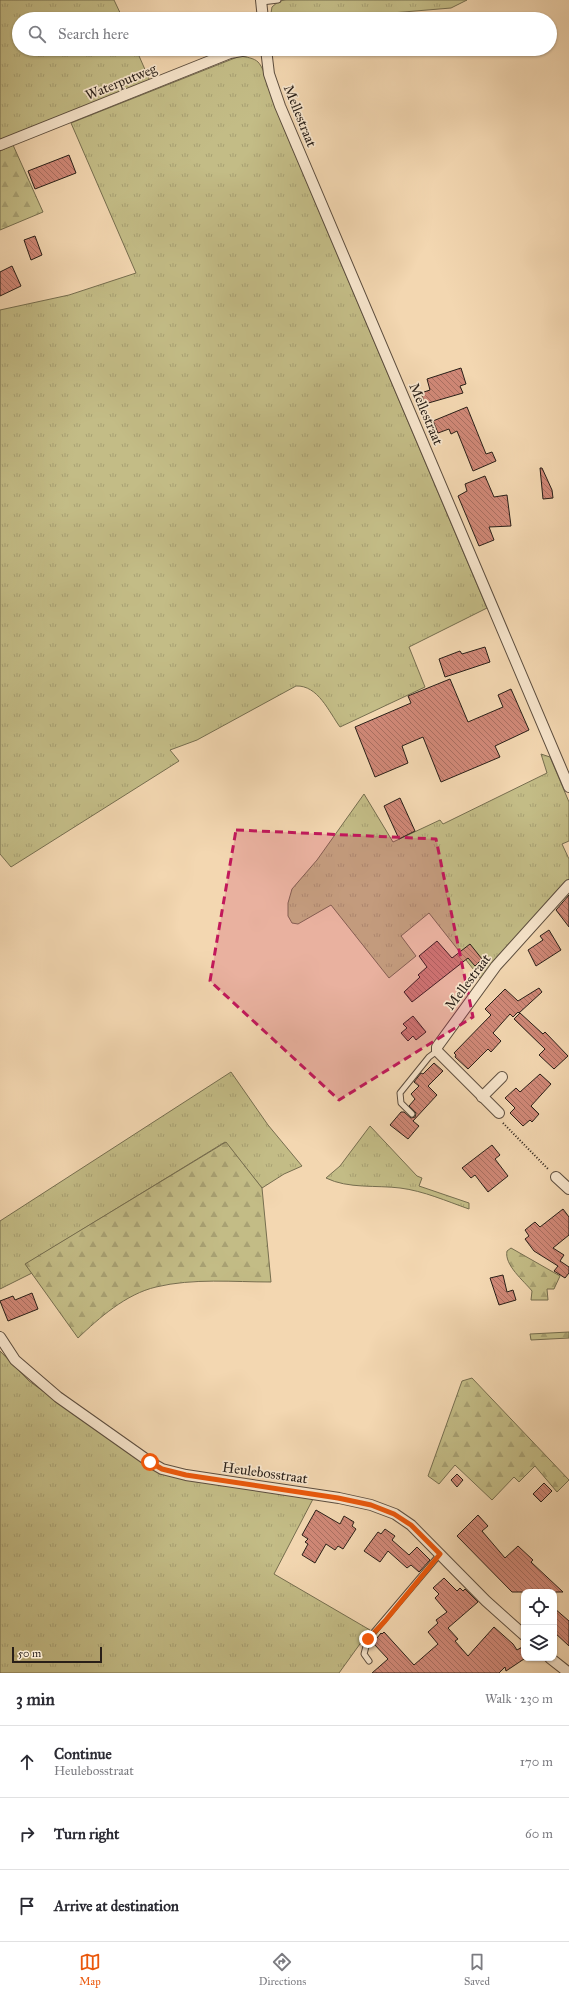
<!DOCTYPE html>
<html lang="en">
<head>
<meta charset="utf-8">
<style>
  :root { --surface:#fff; --page:#f7f7f7; --text:#2b2b33; --muted:#7c7c81; --line:#e1e1e2; --accent:#ea580c }
  body { margin:0; font-family:"IM FELL Great Primer",serif; background:var(--page); color:var(--text) }
  .controls { position:absolute; right:12px; bottom:12px; display:grid; overflow:hidden; border-radius:8px; box-shadow:0 1px 3px #0004 }
  .controls button { width:36px; height:36px; display:grid; place-items:center; padding:0; border:0; border-bottom:1px solid var(--line); background:var(--surface); color:var(--text); font:20px sans-serif }
  .scale { position:absolute; left:12px; bottom:10px; width:90px; box-sizing:border-box; padding-left:4px; border:2px solid #291f18; border-top:0; font-size:11px; line-height:14px; white-space:nowrap; color:#291f18; -webkit-text-stroke:3px #f7e5cc; paint-order:stroke }
  .stop { position:absolute; width:12px; height:12px; margin:-9px; border:3px solid #ea580c; border-radius:50%; background:#fff }
  .stop.end { background:#ea580c; border-color:#fff; box-shadow:0 1px 4px #0008 }
  .list { margin:0; padding:0; list-style:none }
  h2 { display:flex; justify-content:space-between; align-items:center; height:52px; margin:0; padding:0 16px; font-size:17px }
  h2 small { font-size:13px; font-weight:400; color:var(--muted) }
  .list li { display:grid; grid-template-columns:26px 1fr auto; gap:12px; align-items:center; box-sizing:border-box; height:72px; padding:0 16px; border-top:1px solid var(--line) }
  .list b { display:block; font-size:15px; white-space:nowrap }
  .list p { margin:0; font-size:13px; white-space:nowrap; color:var(--muted) }
  .list em { font-size:13px; font-style:normal; color:var(--muted) }
  .icon { flex:none; width:22px; height:22px; fill:none; stroke:currentColor; stroke-width:2; stroke-linecap:round; stroke-linejoin:round }
  .map { position:relative; flex:none; width:569px; height:1673px; overflow:hidden }
  .search { position:absolute; background:var(--surface); box-shadow:0 1px 3px #0004; left:12px; right:12px; top:12px; height:44px; display:flex; align-items:center; gap:10px; box-sizing:border-box; padding:0 14px; border-radius:22px; color:var(--muted); font-size:15px }
  .sheet { height:268px; background:var(--surface) }
  nav { display:flex; justify-content:space-around; align-items:center; box-sizing:border-box; height:56px; border-top:1px solid var(--line); background:var(--surface); font-size:11px; color:var(--muted) }
  nav a { display:grid; justify-items:center; gap:2px }
  nav .on { color:var(--accent) }
  .map>svg:first-child { display:block }
  .grass { fill:url(#grass-tufts); stroke:#766e4f }
  .forest { fill:url(#forest-firs); stroke:#766e4f }
  .building { fill:url(#building-back-hatch); stroke:#291f18 }
  .lines { fill:none; stroke-linecap:round; stroke-linejoin:round }
  .lane-casing { stroke:#5c4d3e; stroke-width:7 }
  .street-casing { stroke:#5c4d3e; stroke-width:12 }
  .path { stroke:#291f18; stroke-width:2; stroke-dasharray:1 2; stroke-linecap:butt }
  .lane { stroke:#f7e5cc; stroke-width:5 }
  .street { stroke:#f7e5cc; stroke-width:10 }
  .route { stroke:#ea580c; stroke-width:5 }
  .marked { fill:#c2185b; fill-opacity:0.2; stroke:#c2185b; stroke-width:3; stroke-dasharray:8 5; stroke-linejoin:round }
  .labels { text-anchor:middle; dominant-baseline:central; stroke-width:3.5; stroke-linejoin:round; paint-order:stroke }
  .street-label { font-size:14px; fill:#291f18; stroke:#f7e5cc }
</style>
</head>
<body>
<div class="map">
<svg width="569" height="1673" viewBox="0 0 569 1673">
  <defs>
    <pattern id="grass-tufts" width="24" height="20" patternUnits="userSpaceOnUse"><rect width="24" height="20" fill="#c3bc86"/><path d="M3 7l-1-3M5 7V3M7 7l1-3M15 17l-1-3M17 17v-4M19 17l1-3" fill="none" stroke="#a8a173"/></pattern>
    <pattern id="forest-firs" width="22" height="20" patternUnits="userSpaceOnUse"><rect width="22" height="20" fill="#c3bc86"/><path d="M5 1l3.5 6h-7zM16 11l3.5 6h-7z" fill="#a8a173"/></pattern>
    <pattern id="building-back-hatch" width="6" height="6" patternUnits="userSpaceOnUse"><rect width="6" height="6" fill="#d08877"/><path d="M-1 5l2 2M0 0l6 6M5-1l2 2" fill="none" stroke="#a96f61"/></pattern>
  </defs>
  <rect width="100%" height="100%" fill="#f3d7b1"/>
  <filter id="stains"><feTurbulence type="fractalNoise" baseFrequency=".005" numOctaves="4"/><feColorMatrix values="0 0 0 0 .2 0 0 0 0 .09 0 0 0 0 .02 0 0 0 .5 -.17"/></filter>
  <radialGradient id="worn" r=".72"><stop offset=".6" stop-color="#630" stop-opacity="0"/><stop offset="1" stop-color="#630" stop-opacity=".3"/></radialGradient>
  <!-- grass -->
  <g class="grass">
    <polygon points="0,0 114,0 123,19 19,19 19,49 136,49 150,81 0,142"/>
    <polygon points="286,0 467,0 451,8 320,19 270,19 272,7 279,1"/>
    <path d="M240,56C246,57 254,58 258,62C266,70 276,107 280,119L487,608L409,647L425,687L340,727C329,712 318,685 296,686L197,740L170,750L179,761L11,867L0,854V310L69,295L136,273L71,123Z"/>
    <polygon points="541,754 550,757 569,802 569,841 562,844 569,859 569,879 560,887 481,979 429,913 401,936 416,956 389,978 331,905 298,924 292,923 288,916 288,903 292,889 317,860 364,794 393,842 440,820 443,824 547,773"/>
    <polygon points="231,1072 268,1125 302,1166 284,1174 262,1188 225,1142 26,1264 32,1273 0,1289 0,1221"/>
    <path d="M370,1126L417,1176L422,1178L419,1186L469,1203V1209C446,1201 424,1191 400,1188C377,1185 348,1189 326,1178L340,1166Z"/>
    <polygon points="0,1351 29,1381 153,1470 313,1499 274,1574 370,1630 339,1673 0,1673"/>
  </g>
  <!-- forest -->
  <g class="forest">
    <polygon points="13,145 43,212 0,230 0,151"/>
    <path d="M226,1142L262,1188L271,1282C234,1282 193,1278 156,1287C126,1294 99,1318 78,1338L25,1264Z"/>
    <path d="M511,1248L560,1276L554,1289H547L548,1300H531L532,1291C524,1281 504,1265 507,1251Z"/>
    <polygon points="569,1332 569,1338 531,1340 530,1334"/>
    <polygon points="472,1378 569,1480 557,1492 535,1466 519,1482 514,1477 492,1500 455,1465 439,1484 428,1476 462,1381"/>
  </g>
  <!-- building -->
  <g class="building">
    <polygon points="69,155 76,173 35,189 28,171"/>
    <polygon points="35,236 42,255 31,260 24,240"/>
    <polygon points="12,266 21,286 0,296 0,272"/>
    <polygon points="461,368 466,384 460,386 463,393 425,404 421,393 430,390 427,379"/>
    <polygon points="467,407 486,454 492,452 496,461 473,471 457,431 451,434 449,429 438,433 433,421"/>
    <polygon points="540,468 542,468 552,490 553,498 543,499"/>
    <polygon points="485,476 494,497 507,495 511,526 489,527 494,540 479,546 458,496 467,491 465,484"/>
    <polygon points="485,647 490,662 445,677 439,659 460,651 462,654"/>
    <polygon points="450,679 468,722 503,707 498,695 511,689 529,730 495,746 500,757 441,782 423,737 402,746 408,763 375,777 355,727 411,703 408,696"/>
    <polygon points="400,798 415,831 399,839 384,806"/>
    <polygon points="569,895 569,927 556,910"/>
    <polygon points="549,930 561,950 536,966 528,950 543,940 540,936"/>
    <polygon points="437,941 452,958 470,944 482,959 475,966 468,958 412,1002 404,992 420,977 418,975 427,967 419,956"/>
    <polygon points="539,988 542,992 519,1013 518,1012 513,1017 510,1014 493,1033 501,1041 491,1052 488,1049 468,1069 455,1057 456,1055 454,1053 491,1015 485,1009 505,989 518,1001"/>
    <polygon points="520,1013 543,1034 545,1032 568,1056 554,1069 539,1055 545,1049 514,1019"/>
    <polygon points="413,1016 426,1032 416,1040 413,1036 408,1041 401,1033 407,1028 403,1024"/>
    <polygon points="434,1063 443,1071 428,1086 437,1095 413,1121 419,1126 408,1139 390,1125 401,1112 404,1112 411,1118 415,1117 416,1113 409,1106 415,1099 411,1094 419,1086 414,1082 421,1073 423,1074"/>
    <polygon points="540,1074 551,1084 531,1106 539,1114 532,1122 530,1120 523,1126 510,1113 515,1108 505,1098 516,1088 520,1092"/>
    <polygon points="492,1145 500,1155 495,1159 508,1176 488,1192 475,1175 471,1178 462,1168"/>
    <polygon points="563,1209 569,1217 569,1235 553,1248 564,1255 560,1261 569,1267 569,1273 565,1278 554,1271 558,1266 534,1251 525,1239 529,1236 525,1230 531,1225 535,1222 540,1227"/>
    <polygon points="503,1275 507,1292 513,1290 516,1300 499,1305 490,1278"/>
    <polygon points="32,1293 38,1309 8,1321 0,1301 13,1296 15,1300"/>
    <polygon points="457,1474 463,1480 457,1487 451,1480"/>
    <polygon points="544,1483 552,1491 541,1502 533,1494"/>
    <polygon points="316,1510 340,1524 344,1516 354,1522 352,1526 356,1529 343,1549 338,1546 335,1550 326,1544 315,1563 302,1555 308,1544 305,1542 308,1539 302,1535"/>
    <polygon points="478,1515 488,1526 482,1531 505,1558 518,1546 533,1560 531,1562 563,1592 512,1592 457,1536"/>
    <polygon points="385,1529 395,1536 392,1540 409,1555 417,1547 430,1560 419,1572 411,1565 407,1568 388,1551 380,1562 364,1551 378,1532 381,1534"/>
    <polygon points="444,1578 457,1591 460,1588 463,1591 465,1589 478,1602 448,1628 458,1639 455,1641 468,1656 494,1627 513,1644 517,1650 524,1646 524,1659 506,1671 505,1667 499,1673 372,1673 388,1659 373,1643 381,1633 382,1634 384,1632 414,1665 438,1644 428,1632 438,1623 436,1620 447,1612 435,1598 439,1594 433,1588"/>
    <polygon points="554,1608 569,1621 569,1646 554,1632"/>
  </g>
  <g class="lines">
    <!-- lane casing -->
    <g class="lane-casing">
      <g id="lane">
        <polyline points="262,2 278,0"/>
        <polyline points="412,1114 401,1103 400,1093 429,1057 437,1051"/>
        <polyline points="369,1661 364,1654 368,1639 440,1554"/>
      </g>
    </g>
    <!-- street casing -->
    <g class="street-casing">
      <g id="street">
        <polyline points="261,0 263,19"/>
        <polyline points="266,49 269,74 280,106 569,787"/>
        <polyline points="0,145 230,53 253,49"/>
        <polyline points="482,1097 502,1077"/>
        <polyline points="499,1113 437,1051 437,1047 496,966 569,885"/>
        <polyline points="556,1177 569,1189"/>
        <polyline points="0,1337 15,1360 58,1397 150,1462 162,1469 186,1475 339,1498 371,1505 395,1514 411,1525 486,1601 524,1635"/>
        <polyline points="550,1658 569,1673"/>
      </g>
    </g>
    <!-- path -->
    <polyline class="path" points="503,1123 549,1170"/>
    <!-- lane -->
    <use href="#lane" class="lane"/>
    <!-- street -->
    <use href="#street" class="street"/>
  </g>
  <g class="lines">
    <!-- route -->
    <polyline class="route" points="150,1462 162,1469 186,1475 338,1498 371,1505 394,1514 411,1525 440,1554 385,1621 368,1639"/>
  </g>
  <!-- marked area -->
  <path class="marked" d="M236,830L436,839L473,1017L339,1100L210,981Z"/>
  <g class="labels">
    <!-- street labels -->
    <g class="street-label">
      <text transform="translate(121 82) rotate(-22)">Waterputweg</text>
      <text transform="translate(300 116) rotate(68)">Mellestraat</text>
      <text transform="translate(426 414) rotate(67)">Mellestraat</text>
      <text transform="translate(468 982) rotate(-53)">Mellestraat</text>
      <text transform="translate(265 1473) rotate(8)">Heulebosstraat</text>
    </g>
  </g>
  <rect width="100%" height="100%" filter="url(#stains)"/>
  <rect width="100%" height="100%" fill="url(#worn)"/>
</svg>
<div class="controls">
<button><svg class="icon" aria-label="locate" viewBox="0 0 24 24"><circle cx="12" cy="12" r="6"/><path d="M12 2v4M12 18v4M2 12h4M18 12h4"/></svg></button>
<button><svg class="icon" aria-label="layers" viewBox="0 0 24 24"><path d="M12 4l9 5-9 5-9-5zM3 14l9 5 9-5"/></svg></button>
</div>
<div class="scale">50 m</div>
<div class="stop" style="left:150px;top:1462px"></div>
<div class="stop end" style="left:368px;top:1639px"></div>
<div class="search"><svg class="icon" aria-label="search" viewBox="0 0 24 24"><circle cx="10" cy="10" r="6"/><path d="M15 15l6 6"/></svg>Search here</div>
</div>
<section class="sheet">
<h2>3 min<small>Walk · 230 m</small></h2>
<ul class="list">
<li><svg class="icon" aria-label="ahead" viewBox="0 0 24 24"><path d="M12 20V5M6 11l6-6 6 6"/></svg><div><b>Continue</b><p>Heulebosstraat</p></div><em>170 m</em></li>
<li><svg class="icon" aria-label="right" viewBox="0 0 24 24"><path d="M7 20v-9h11M14 6l5 5-5 5"/></svg><div><b>Turn right</b></div><em>60 m</em></li>
<li><svg class="icon" aria-label="arrive" viewBox="0 0 24 24"><path d="M6 21V4h12l-3 4 3 4H6"/></svg><div><b>Arrive at destination</b></div></li>
</ul>
</section>
<nav>
<a class="on"><svg class="icon" aria-label="map" viewBox="0 0 24 24"><path d="M3 6l6-2 6 2 6-2v14l-6 2-6-2-6 2zM9 4v14M15 6v14"/></svg>Map</a>
<a><svg class="icon" aria-label="directions" viewBox="0 0 24 24"><path d="M12 3l9 9-9 9-9-9zM9 14v-3h6M13 9l2 2-2 2"/></svg>Directions</a>
<a><svg class="icon" aria-label="saved" viewBox="0 0 24 24"><path d="M7 4h10v16l-5-4-5 4z"/></svg>Saved</a>
</nav>
</body>
</html>
